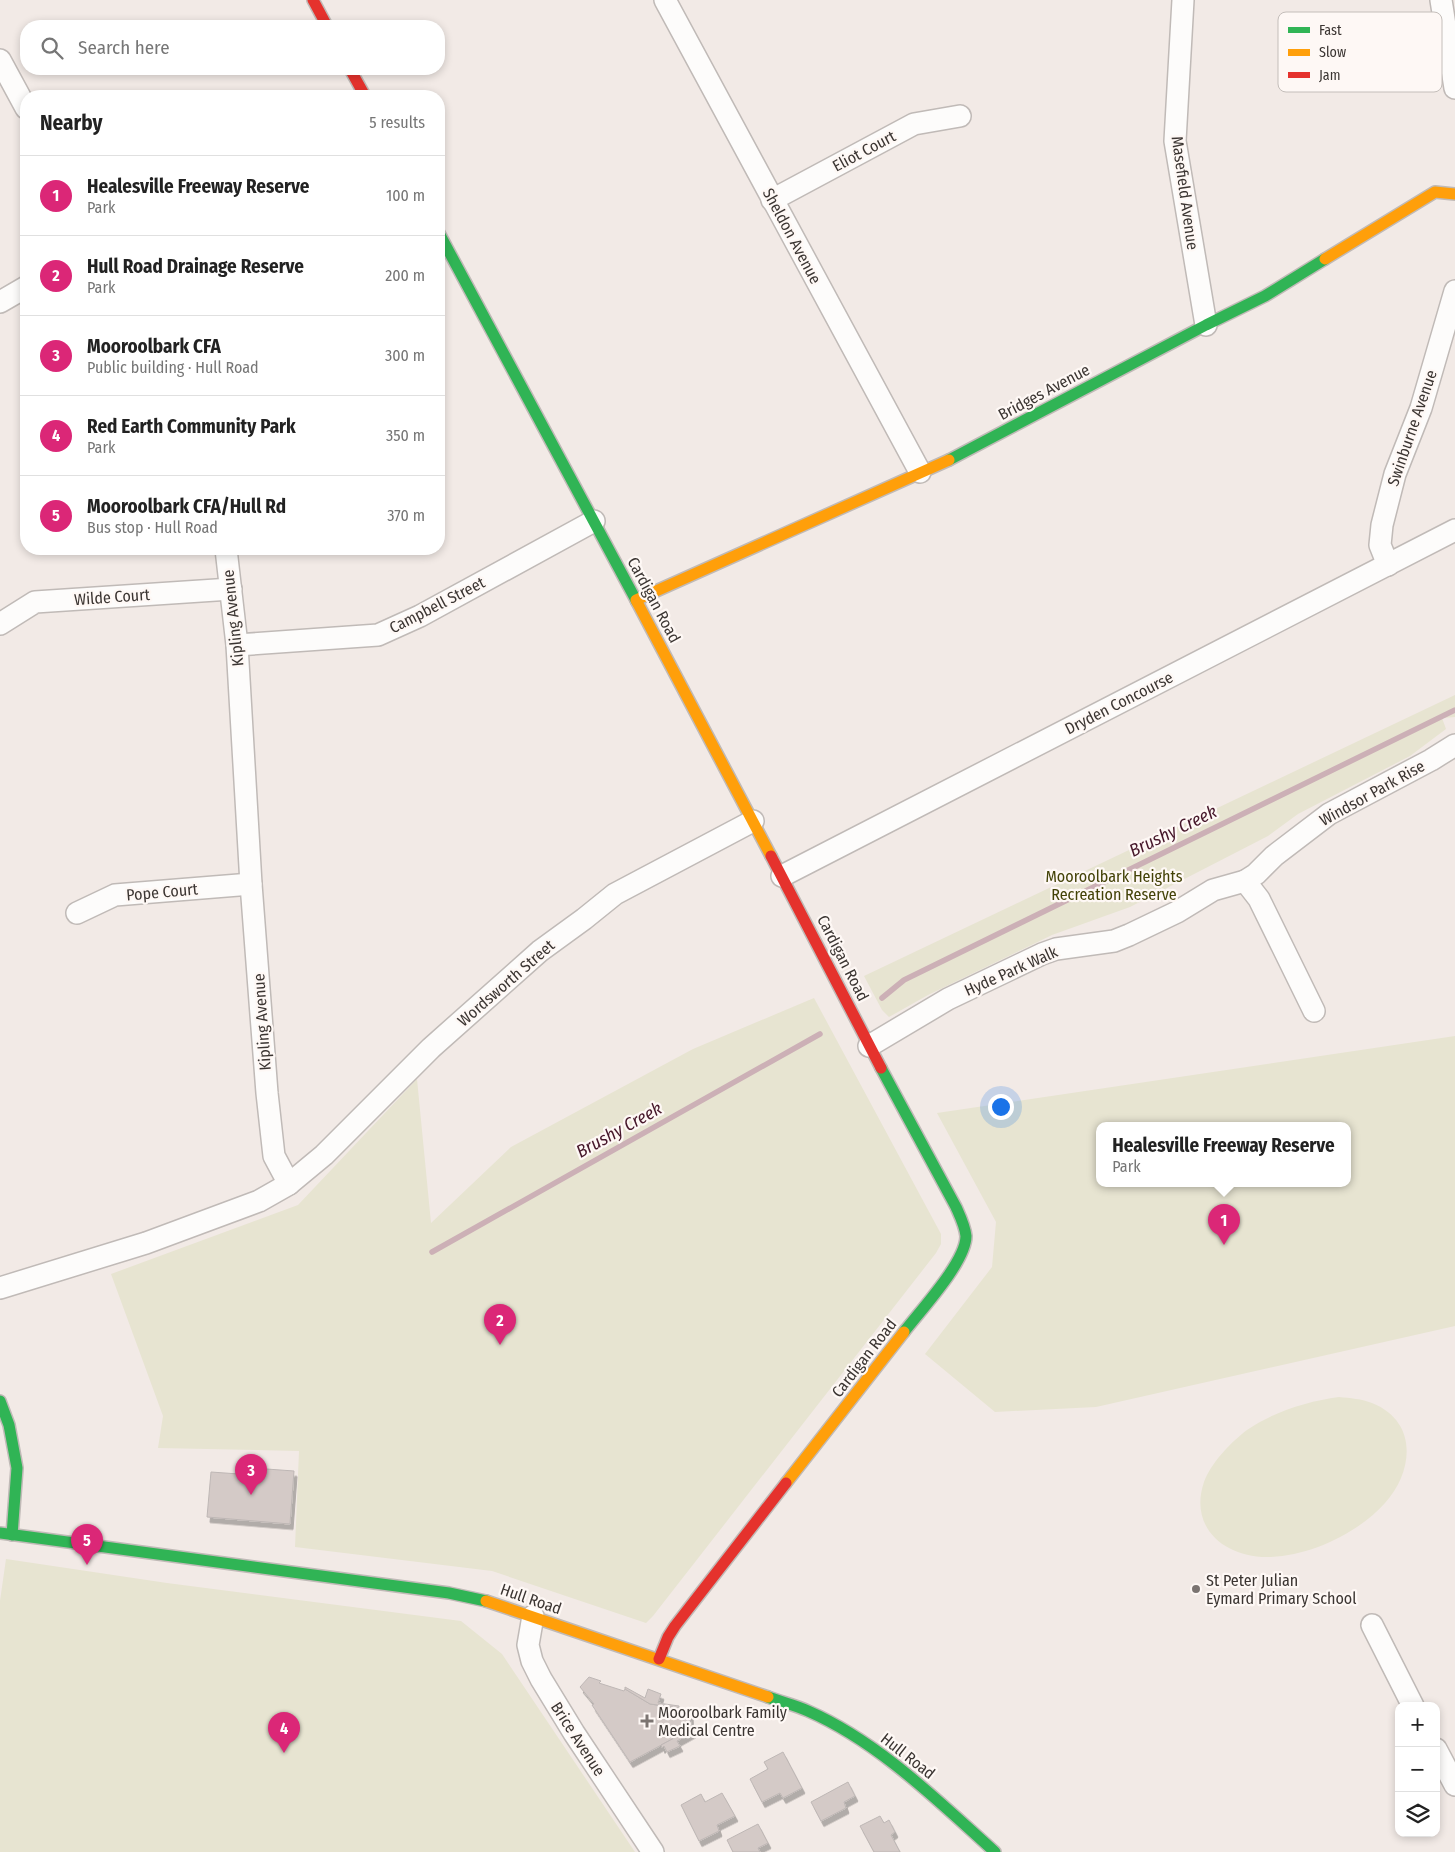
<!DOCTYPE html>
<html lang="en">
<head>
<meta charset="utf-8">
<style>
  :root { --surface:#fff; --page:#f2f2f2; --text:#222; --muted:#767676; --line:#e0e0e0; --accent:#db2777 }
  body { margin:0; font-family:"Fira Sans Condensed",sans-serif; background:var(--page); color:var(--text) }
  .controls { position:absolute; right:15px; bottom:15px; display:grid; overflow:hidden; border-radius:10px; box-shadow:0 2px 8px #0003 }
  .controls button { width:45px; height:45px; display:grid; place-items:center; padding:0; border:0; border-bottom:1px solid var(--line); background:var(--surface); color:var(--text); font:25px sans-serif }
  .you { position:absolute; left:1000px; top:1106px; width:18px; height:18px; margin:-12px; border:4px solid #fff; border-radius:50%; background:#1a73e8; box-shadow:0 0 0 8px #1a73e833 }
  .badge { display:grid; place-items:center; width:32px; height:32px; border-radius:50%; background:var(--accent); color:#fff; font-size:16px; font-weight:700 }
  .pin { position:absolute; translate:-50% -41px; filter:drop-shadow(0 1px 2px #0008) }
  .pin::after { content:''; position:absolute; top:26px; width:18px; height:15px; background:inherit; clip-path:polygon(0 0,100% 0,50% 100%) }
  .popup { position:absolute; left:1096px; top:1122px; width:255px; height:65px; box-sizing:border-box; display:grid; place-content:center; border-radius:10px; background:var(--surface); filter:drop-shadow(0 1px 4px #0005); font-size:16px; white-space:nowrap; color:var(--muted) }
  .popup b { font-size:19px; color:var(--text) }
  .popup::after { content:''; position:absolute; left:50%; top:100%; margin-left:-10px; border:10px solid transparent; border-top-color:var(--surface) }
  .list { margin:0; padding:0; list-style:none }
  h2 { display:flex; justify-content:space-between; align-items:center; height:65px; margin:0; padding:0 20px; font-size:21px }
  h2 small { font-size:16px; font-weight:400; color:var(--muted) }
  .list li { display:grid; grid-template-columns:32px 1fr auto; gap:15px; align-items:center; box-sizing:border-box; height:80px; padding:0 20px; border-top:1px solid var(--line) }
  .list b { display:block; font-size:19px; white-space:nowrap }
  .list p { margin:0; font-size:16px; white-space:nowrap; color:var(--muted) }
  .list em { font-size:16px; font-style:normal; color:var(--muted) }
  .icon { flex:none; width:28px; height:28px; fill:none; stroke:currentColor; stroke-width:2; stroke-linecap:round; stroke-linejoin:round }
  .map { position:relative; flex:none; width:1455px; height:1852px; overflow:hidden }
  .search { position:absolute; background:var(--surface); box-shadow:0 2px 8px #0003; left:20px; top:20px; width:425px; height:55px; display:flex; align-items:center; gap:12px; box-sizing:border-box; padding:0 18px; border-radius:20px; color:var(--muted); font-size:19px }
  .panel { position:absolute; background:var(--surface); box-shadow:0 2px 8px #0003; left:20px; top:90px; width:425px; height:465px; border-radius:20px }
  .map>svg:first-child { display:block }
  .green { fill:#e7e4d1; fill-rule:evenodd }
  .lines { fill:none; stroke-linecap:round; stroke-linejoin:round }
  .stream { stroke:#ccb0b6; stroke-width:5.5 }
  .building { fill:#d4cac7; stroke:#beb7b5; filter:url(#shadow) }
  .street-casing { stroke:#c0bab7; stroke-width:24 }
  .fast-casing { stroke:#c0bab7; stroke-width:14 }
  .slow-casing { stroke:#c0bab7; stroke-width:14 }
  .jam-casing { stroke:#c0bab7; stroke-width:14 }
  .street { stroke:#fdfcfb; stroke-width:21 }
  .fast { stroke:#30b455; stroke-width:11 }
  .slow { stroke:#ff9f0a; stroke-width:11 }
  .jam { stroke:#e5322d; stroke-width:11 }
  .poi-dot { fill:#7b7471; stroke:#fef8f5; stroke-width:2 }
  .labels { text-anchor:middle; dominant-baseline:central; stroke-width:4.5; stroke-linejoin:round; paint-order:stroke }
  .street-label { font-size:16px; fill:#3b3532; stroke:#fef8f5 }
  .park-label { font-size:16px; fill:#434207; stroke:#fef8f5 }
  .poi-label { font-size:16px; fill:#3b3532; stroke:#fef8f5; text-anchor:start }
  .water-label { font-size:18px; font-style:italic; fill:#46172a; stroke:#fef8f5 }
  .key { fill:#fef8f5; stroke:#c4beba; stroke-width:1 }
  .key-label { font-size:14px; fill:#3b3532 }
</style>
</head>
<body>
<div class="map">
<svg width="1455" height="1852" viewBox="0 0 1455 1852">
  <defs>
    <filter id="shadow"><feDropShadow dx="3" dy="5.5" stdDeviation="0" flood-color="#0004"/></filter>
  </defs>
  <rect width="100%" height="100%" fill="#f2eae6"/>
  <!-- green -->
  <g class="green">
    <polygon points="1455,695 1455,717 1442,718 1446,729 1410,756 1298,814 1268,836 1130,907 1052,935 928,995 889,1017 882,1010 864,976"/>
    <polygon points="814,998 941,1234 941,1244 936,1253 653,1616 646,1623 492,1571 295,1547 299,1451 158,1448 163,1416 111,1274 298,1205 417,1079 431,1223 511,1147 693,1049"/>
    <path d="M1455,1036V1326L1096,1407L995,1412L925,1354L992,1267L996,1222L937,1113ZM1348,1126V1184H1100V1126Z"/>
    <path d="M1339,1397C1350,1398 1362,1399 1372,1403C1419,1422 1413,1472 1385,1503C1357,1534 1311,1555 1271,1557C1227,1559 1188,1529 1204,1482C1211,1463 1231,1442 1247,1430C1273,1412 1308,1401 1339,1397Z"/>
    <polygon points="6,1559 167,1583 461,1621 502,1654 635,1852 0,1852 0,1601"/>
  </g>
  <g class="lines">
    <!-- stream -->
    <g class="stream">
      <polyline points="882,998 904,980 1455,710"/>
      <polyline points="432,1252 820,1034"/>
    </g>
  </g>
  <!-- building -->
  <g class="building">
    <polygon points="239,1467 294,1471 290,1524 207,1517 211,1472 239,1474"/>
    <polygon points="589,1677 601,1681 599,1683 624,1691 625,1689 650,1704 679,1708 690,1713 691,1729 630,1762 592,1705 594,1704 580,1687"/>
    <polygon points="625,1687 645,1698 648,1689 661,1694 658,1703 679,1706 679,1708 650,1704 625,1689"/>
    <polygon points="691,1729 693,1732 677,1741 680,1746 667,1752 664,1746 662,1748 661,1745"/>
    <polygon points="783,1752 802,1788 783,1798 780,1793 762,1802 750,1779 768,1769 764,1762"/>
    <polygon points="848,1782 855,1796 844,1802 846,1808 821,1821 811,1802"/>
    <polygon points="722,1793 735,1816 717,1825 719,1831 699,1841 681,1805 701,1794 705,1802"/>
    <polygon points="880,1816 884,1823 889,1820 895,1832 891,1835 900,1852 874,1852 860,1826"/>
    <polygon points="758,1824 768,1843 758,1848 760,1852 733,1852 727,1840"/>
  </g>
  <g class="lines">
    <!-- street casing -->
    <g class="street-casing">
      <g id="street">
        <polyline points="665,0 920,472"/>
        <polyline points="1183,0 1175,141 1206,325"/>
        <polyline points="1441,0 1455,88"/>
        <polyline points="0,60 26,108"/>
        <polyline points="772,200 914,124 960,116"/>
        <polyline points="0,302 26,287"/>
        <polyline points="226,549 237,645 251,884 267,1093 274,1156 289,1184"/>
        <polyline points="1388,565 1380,545 1382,525 1395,474 1421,408 1455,291"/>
        <polyline points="0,624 35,602 231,589"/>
        <polyline points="237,645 378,635 420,616 594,521"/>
        <polyline points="782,876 1455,530"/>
        <polyline points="1245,881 1256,874 1274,856 1329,814 1431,760 1455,745"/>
        <polyline points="77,913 115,895 251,884"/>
        <polyline points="869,1046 948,999 1042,954 1056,949 1114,941 1129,935 1177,912 1213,890 1245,881 1259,899 1314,1011"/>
        <polyline points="0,1288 146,1243 259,1201 289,1184 324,1155 431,1048 540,951 584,919 615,894 753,821"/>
        <polyline points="533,1616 528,1645 532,1661 541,1679 574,1733 653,1852"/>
        <polyline points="1372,1625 1413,1706"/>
        <polyline points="1436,1749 1455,1785"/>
      </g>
    </g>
    <!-- fast casing -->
    <g class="fast-casing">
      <g id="fast">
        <polyline points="439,233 637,602"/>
        <polyline points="949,460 1206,325 1265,296 1325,259"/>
        <path d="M881,1068L956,1207C960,1216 965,1226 966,1236C966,1262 920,1311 904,1332"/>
        <polyline points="0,1401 9,1425 17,1468 12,1535"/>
        <polyline points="0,1533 449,1593 486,1601"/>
        <path d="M768,1697C781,1702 795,1705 808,1711C879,1742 938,1801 995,1852"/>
      </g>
    </g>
    <!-- slow casing -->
    <g class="slow-casing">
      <g id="slow">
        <polyline points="1325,259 1435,192 1455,194"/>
        <polyline points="636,600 949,460"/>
        <polyline points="637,602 771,856"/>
        <polyline points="786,1483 904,1332"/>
        <polyline points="486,1601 768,1697"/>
      </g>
    </g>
    <!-- jam casing -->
    <g class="jam-casing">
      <g id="jam">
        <polyline points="313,0 327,26"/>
        <polyline points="350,69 365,96"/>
        <polyline points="771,856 881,1068"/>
        <polyline points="659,1659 668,1637 675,1626 786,1483"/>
      </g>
    </g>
    <!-- street -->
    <use href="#street" class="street"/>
    <!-- fast -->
    <use href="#fast" class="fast"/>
    <!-- slow -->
    <use href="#slow" class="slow"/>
    <!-- jam -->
    <use href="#jam" class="jam"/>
  </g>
  <!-- markers -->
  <g class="poi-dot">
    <circle cx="1196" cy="1589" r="5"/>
    <path d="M644.5 1713.5h5v5h5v5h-5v5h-5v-5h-5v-5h5z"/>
  </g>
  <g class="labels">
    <!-- street labels -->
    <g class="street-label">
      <text transform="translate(864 151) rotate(-28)">Eliot Court</text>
      <text transform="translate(1185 193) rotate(82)">Masefield Avenue</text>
      <text transform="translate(792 236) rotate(62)">Sheldon Avenue</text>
      <text transform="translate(1044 392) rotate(-28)">Bridges Avenue</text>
      <text transform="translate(1412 428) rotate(-71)">Swinburne Avenue</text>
      <text transform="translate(112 597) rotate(-4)">Wilde Court</text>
      <text transform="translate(654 600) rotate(62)">Cardigan Road</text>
      <text transform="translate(437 605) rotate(-27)">Campbell Street</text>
      <text transform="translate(233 618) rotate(-96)">Kipling Avenue</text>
      <text transform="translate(1119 703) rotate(-27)">Dryden Concourse</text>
      <text transform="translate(1372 793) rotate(-29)">Windsor Park Rise</text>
      <text transform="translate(162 892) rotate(-5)">Pope Court</text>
      <text transform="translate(843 958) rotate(63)">Cardigan Road</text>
      <text transform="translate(1011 971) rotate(-24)">Hyde Park Walk</text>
      <text transform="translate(506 983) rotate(-41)">Wordsworth Street</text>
      <text transform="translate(262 1022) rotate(-94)">Kipling Avenue</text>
      <text transform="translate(864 1358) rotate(-52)">Cardigan Road</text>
      <text transform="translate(531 1599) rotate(19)">Hull Road</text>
      <text transform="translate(578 1739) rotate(57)">Brice Avenue</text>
      <text transform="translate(908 1756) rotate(38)">Hull Road</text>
    </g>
    <!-- park labels -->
    <g class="park-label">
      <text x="1114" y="876">Mooroolbark Heights<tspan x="1114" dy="18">Recreation Reserve</tspan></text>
    </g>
    <!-- poi labels -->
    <g class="poi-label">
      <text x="1206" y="1580">St Peter Julian<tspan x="1206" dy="18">Eymard Primary School</tspan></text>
      <text x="658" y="1712">Mooroolbark Family<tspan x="658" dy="18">Medical Centre</tspan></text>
    </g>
    <!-- water labels -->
    <g class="water-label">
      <text transform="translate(1173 831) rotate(-26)">Brushy Creek</text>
      <text transform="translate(619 1130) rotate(-29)">Brushy Creek</text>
    </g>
  </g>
  <!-- legend -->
  <rect x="1278" y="12" width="164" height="80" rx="8" class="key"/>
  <rect x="1288" y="27" width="22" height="6" fill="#30b455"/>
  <rect x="1288" y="49" width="22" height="7" fill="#ff9f0a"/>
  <rect x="1288" y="72" width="22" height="6" fill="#e5322d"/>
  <g class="key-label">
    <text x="1319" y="35">Fast</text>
    <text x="1319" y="57">Slow</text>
    <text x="1319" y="80">Jam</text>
  </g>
</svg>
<div class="controls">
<button>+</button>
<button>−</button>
<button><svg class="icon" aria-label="layers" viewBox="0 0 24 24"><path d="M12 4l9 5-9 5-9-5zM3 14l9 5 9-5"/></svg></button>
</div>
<div class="you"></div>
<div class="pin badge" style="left:1224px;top:1245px">1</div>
<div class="popup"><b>Healesville Freeway Reserve</b>Park</div>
<div class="pin badge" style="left:500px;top:1345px">2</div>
<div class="pin badge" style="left:251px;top:1495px">3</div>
<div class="pin badge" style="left:284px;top:1753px">4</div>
<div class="pin badge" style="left:87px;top:1565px">5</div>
<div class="search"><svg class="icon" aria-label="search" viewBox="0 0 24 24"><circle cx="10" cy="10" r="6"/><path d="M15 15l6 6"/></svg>Search here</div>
<section class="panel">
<h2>Nearby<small>5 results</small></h2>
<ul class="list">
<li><span class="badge">1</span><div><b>Healesville Freeway Reserve</b><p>Park</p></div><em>100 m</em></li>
<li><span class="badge">2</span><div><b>Hull Road Drainage Reserve</b><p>Park</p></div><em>200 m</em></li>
<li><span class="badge">3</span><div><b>Mooroolbark CFA</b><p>Public building · Hull Road</p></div><em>300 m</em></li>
<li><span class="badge">4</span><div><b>Red Earth Community Park</b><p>Park</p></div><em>350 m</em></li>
<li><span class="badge">5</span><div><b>Mooroolbark CFA/Hull Rd</b><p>Bus stop · Hull Road</p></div><em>370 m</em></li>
</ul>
</section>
</div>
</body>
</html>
